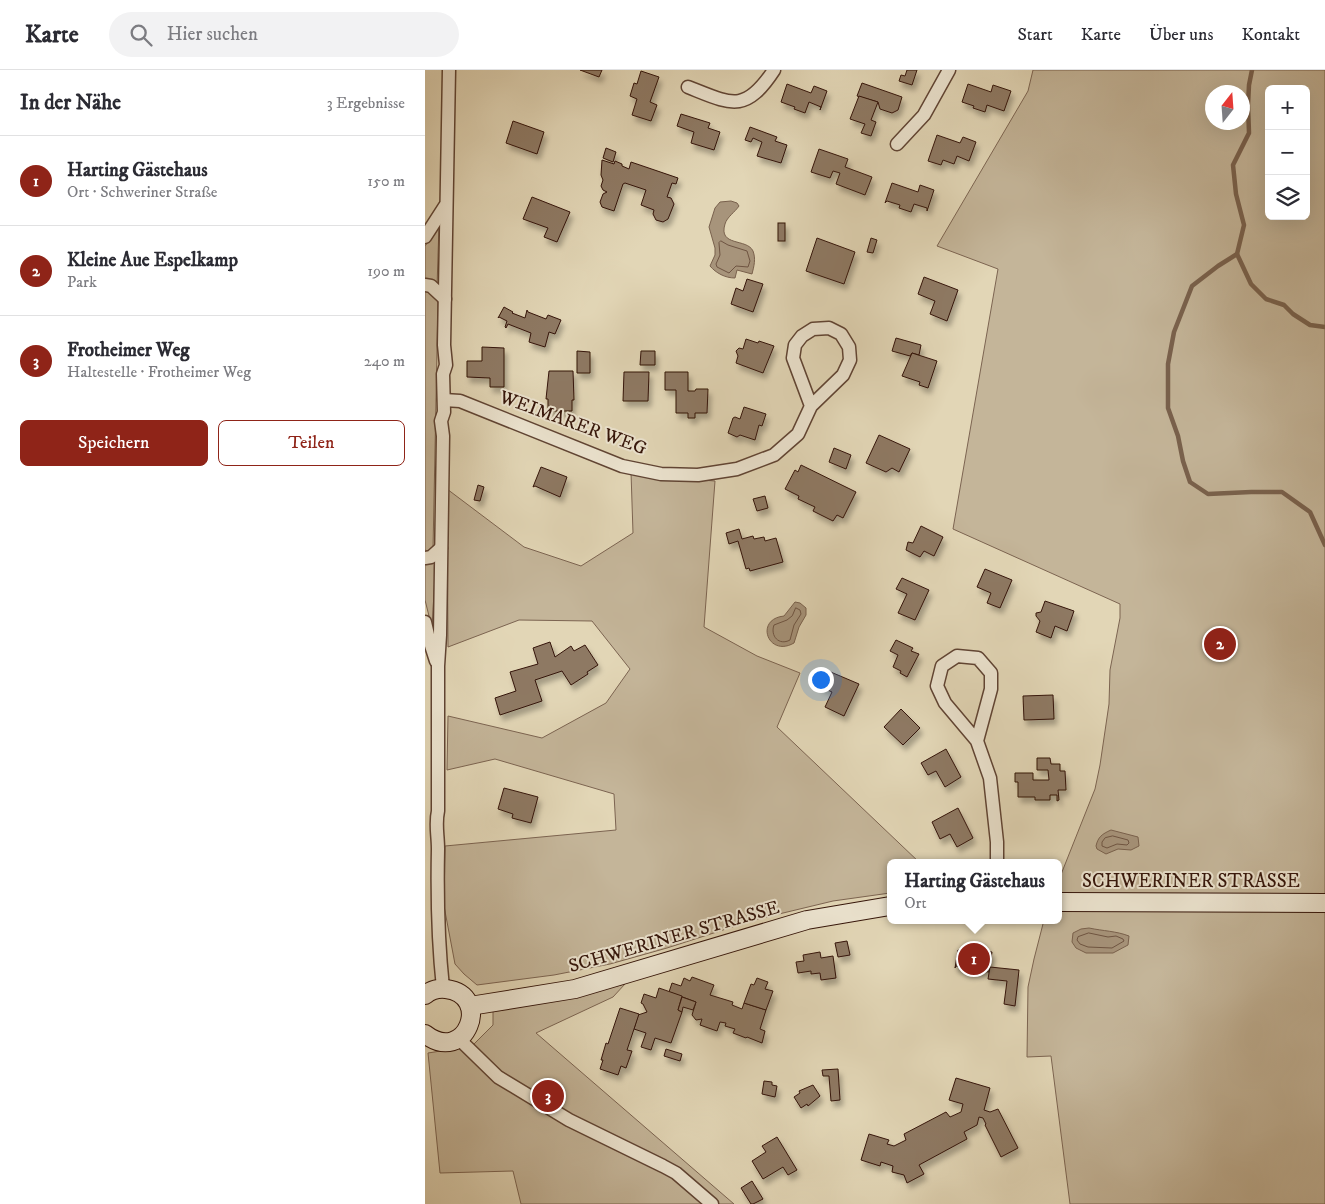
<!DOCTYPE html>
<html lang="de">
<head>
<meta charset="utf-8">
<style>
  :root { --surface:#fff; --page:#f2f2f3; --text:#2b2b33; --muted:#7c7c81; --line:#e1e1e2; --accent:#8f2418 }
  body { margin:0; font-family:"IM FELL DW Pica",serif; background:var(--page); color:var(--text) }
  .controls { position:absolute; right:15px; top:15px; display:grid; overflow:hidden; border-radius:8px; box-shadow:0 5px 20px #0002 }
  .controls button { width:45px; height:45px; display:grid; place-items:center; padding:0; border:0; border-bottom:1px solid var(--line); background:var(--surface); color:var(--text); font:25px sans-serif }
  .compass { position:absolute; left:780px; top:15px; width:45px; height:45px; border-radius:50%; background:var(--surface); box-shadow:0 5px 20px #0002; rotate:17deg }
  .you { position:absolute; left:395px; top:609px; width:18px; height:18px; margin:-12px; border:4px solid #fff; border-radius:50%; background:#1a73e8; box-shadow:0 0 0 8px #1a73e833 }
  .badge { display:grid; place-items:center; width:32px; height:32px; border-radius:50%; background:var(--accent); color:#fff; font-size:16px; font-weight:700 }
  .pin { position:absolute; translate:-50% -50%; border:2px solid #fff; box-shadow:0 1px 5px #0006 }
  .popup { position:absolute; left:462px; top:789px; width:175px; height:65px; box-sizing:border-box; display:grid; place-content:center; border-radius:8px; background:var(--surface); filter:drop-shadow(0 1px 4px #0005); font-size:16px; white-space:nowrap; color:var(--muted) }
  .popup b { font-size:19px; color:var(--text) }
  .popup::after { content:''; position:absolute; left:50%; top:100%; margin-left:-10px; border:10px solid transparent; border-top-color:var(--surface) }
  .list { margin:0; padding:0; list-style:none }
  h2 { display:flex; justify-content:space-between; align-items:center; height:65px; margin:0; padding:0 20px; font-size:21px }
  h2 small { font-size:16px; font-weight:400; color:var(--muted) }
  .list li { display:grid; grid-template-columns:32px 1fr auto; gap:15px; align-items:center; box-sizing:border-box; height:90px; padding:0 20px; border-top:1px solid var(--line) }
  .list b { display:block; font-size:19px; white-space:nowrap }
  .list p { margin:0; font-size:16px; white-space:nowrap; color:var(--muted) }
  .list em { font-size:16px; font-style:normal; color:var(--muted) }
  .actions { display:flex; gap:10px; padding:15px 20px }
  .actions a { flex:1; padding:11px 0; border:1px solid var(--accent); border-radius:8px; text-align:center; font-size:18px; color:var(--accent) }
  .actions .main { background:var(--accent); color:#fff }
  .icon { flex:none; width:28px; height:28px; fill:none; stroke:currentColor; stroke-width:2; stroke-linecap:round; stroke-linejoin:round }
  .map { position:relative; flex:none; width:900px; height:1134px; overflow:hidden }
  header { display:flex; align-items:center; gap:30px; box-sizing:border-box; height:70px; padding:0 25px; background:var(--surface); border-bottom:1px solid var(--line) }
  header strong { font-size:24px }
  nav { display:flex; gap:28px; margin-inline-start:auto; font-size:18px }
  .search { width:350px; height:45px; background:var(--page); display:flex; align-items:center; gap:12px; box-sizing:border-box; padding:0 18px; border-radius:28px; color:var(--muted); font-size:19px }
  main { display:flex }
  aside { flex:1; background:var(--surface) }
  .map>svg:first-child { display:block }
  .green { fill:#c4b599; stroke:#7c6451; fill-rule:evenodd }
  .water { fill:#a7947b; stroke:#79614d }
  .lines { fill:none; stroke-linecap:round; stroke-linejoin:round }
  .shore { stroke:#6e5442; stroke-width:1 }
  .stream { stroke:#79614d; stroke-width:4.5 }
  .building { fill:#8e7963; stroke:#341409; filter:url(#shadow) }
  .street-casing { stroke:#604434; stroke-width:15 }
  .secondary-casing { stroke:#341409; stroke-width:20 }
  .street { stroke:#ece4d0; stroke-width:12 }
  .secondary { stroke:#ece4d0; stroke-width:18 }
  .labels { text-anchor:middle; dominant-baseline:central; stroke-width:4; stroke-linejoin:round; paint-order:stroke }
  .street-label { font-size:19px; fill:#341409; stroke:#ece4d0 }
</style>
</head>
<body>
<header>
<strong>Karte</strong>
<div class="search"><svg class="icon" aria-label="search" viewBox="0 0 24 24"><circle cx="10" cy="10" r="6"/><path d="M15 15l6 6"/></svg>Hier suchen</div>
<nav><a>Start</a><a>Karte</a><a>Über uns</a><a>Kontakt</a></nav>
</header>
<main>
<aside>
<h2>In der Nähe<small>3 Ergebnisse</small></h2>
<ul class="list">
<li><span class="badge">1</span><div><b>Harting Gästehaus</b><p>Ort · Schweriner Straße</p></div><em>150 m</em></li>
<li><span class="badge">2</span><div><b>Kleine Aue Espelkamp</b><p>Park</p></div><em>190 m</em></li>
<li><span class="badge">3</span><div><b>Frotheimer Weg</b><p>Haltestelle · Frotheimer Weg</p></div><em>240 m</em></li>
</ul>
<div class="actions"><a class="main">Speichern</a><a>Teilen</a></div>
</aside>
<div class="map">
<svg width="900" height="1134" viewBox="0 0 900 1134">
  <defs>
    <filter id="shadow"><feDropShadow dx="3" dy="5.5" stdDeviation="2.5" flood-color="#0004"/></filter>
  </defs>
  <rect width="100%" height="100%" fill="#e2d6b6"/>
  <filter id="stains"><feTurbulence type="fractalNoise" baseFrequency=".004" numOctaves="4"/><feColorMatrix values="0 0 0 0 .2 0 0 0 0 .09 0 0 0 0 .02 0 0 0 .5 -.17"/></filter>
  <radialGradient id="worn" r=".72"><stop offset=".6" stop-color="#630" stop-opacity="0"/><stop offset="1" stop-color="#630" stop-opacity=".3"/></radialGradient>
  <!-- green -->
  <g class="green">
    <path d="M608,0H900V1134H645L626,986L602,987L603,917L609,889L619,850H633V812L670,719L675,695L684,634L685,600L695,548V534L528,459L573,199L512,176L603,21ZM844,19H881V146H844ZM788,22H818V52H788Z"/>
    <polygon points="14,155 12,217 0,210 0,176"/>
    <polygon points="0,218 13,231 8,479 2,481 0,480"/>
    <polygon points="206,402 235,407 290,411 279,557 332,586 375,603 352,657 495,793 465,793 465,823 408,831 329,850 242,878 185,894 129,905 52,915 39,904 30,894 19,836 20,776 191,760 189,724 70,689 22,700 23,646 117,668 181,633 205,599 167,551 94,550 23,577 22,419 99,477 156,496 208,463"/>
    <polygon points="11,488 7,558 0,530 0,492"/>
    <polygon points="200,914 188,927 111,963 309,1134 96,1134 88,1101 15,1103 3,983 47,976 68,955 68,940 150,926"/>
  </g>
  <!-- water -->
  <g class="water">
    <path d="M306,131L312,133L314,136C310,142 302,147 300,154C293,177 322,168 328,181C331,189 329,196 327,204L312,200L310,208C300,208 291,203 285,196L290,185V178L284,157L290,138L295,132Z"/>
    <path d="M370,532L375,533L381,538V545L374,557L369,573C343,588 329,549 359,546Z"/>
    <path d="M686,760L713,767L714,776L706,780L693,779L681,784L672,779L671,776C673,767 677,764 686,760Z"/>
    <path d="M664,858C678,861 691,861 704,866L703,875L688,883H661L651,878L647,872L648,863L656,859Z"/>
  </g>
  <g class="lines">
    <!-- shore -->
    <g class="shore">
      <polygon points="296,171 303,175 322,181 325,191 323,197 311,196 304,203 292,197 291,194 295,185 294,173"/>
      <path d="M371,538L375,540L376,544L369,555L365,570C354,576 345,566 349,555L362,550L367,546Z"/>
      <polygon points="688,766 703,770 704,773 702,775 692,774 682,778 677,776 677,772 680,768"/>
      <polygon points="664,863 683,867 691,866 698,869 699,871 687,878 663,877 655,874 652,870 653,867"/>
    </g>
    <!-- stream -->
    <g class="stream">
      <polyline points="827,0 824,15 823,35 824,63 808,95 811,124 819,155 812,184 793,196 767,216 749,262 743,294 743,338 753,366 758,391 765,412 783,424 826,422 857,422 885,442 900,475"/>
      <polyline points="812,184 826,214 841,229 859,235 868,244 885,255 900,257"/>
    </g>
  </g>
  <!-- building -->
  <g class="building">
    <polygon points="155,0 177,0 174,7"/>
    <polygon points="482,0 492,0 487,15 474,11 476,5 480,6"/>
    <polygon points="216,1 234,7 225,32 232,35 226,51 207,45 212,29 205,26 209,13 212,14"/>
    <polygon points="437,13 477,27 473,40 467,43 455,39 453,32 432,26"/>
    <polygon points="362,14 386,23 389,16 402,21 395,40 396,37 384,32 380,43 369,39 370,37 356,32"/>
    <polygon points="543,14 566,22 568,15 586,21 579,41 562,35 560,42 548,38 549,36 537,32"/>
    <polygon points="434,26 453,32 446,50 451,52 446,66 436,63 440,54 425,49"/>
    <polygon points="256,44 285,53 283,58 295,62 289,80 266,73 269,62 252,56"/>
    <polygon points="88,51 119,62 112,84 81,73"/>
    <polygon points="325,57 352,67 350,71 362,75 356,93 332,86 337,72 328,68 326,72 320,70"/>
    <polygon points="512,65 535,73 538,67 551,72 544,91 532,86 529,94 518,90 516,95 503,91"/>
    <polygon points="181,78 191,82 188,92 178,88"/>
    <polygon points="394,79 423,89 420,97 447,107 440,125 411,114 415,103 408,101 405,108 386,102"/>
    <polygon points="177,90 189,94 190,91 197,94 197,96 204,99 206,92 253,108 251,114 247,113 242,127 246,128 249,134 243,149 238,152 231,150 228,144 229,140 216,135 221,120 200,113 198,114 189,141 177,137 175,132 178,124 182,122 178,120 176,116 178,110 176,105"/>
    <polygon points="467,113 493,122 495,115 509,120 502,141 502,138 489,134 486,142 474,138 475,135 462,131 460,133"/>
    <polygon points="107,127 145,142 132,172 119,167 123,158 98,149"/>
    <rect x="353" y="153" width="7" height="18"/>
    <polygon points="392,168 430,182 419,214 381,201"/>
    <polygon points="446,168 452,170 448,183 442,182"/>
    <polygon points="499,207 533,220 522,251 505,244 510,231 493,224"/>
    <polygon points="322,209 338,214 328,242 306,234 311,218 318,221"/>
    <polygon points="79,237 88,242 87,243 100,248 102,240 103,242 121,249 123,245 136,250 130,264 124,262 120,277 104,272 106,263 83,254 81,258 80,257 82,251 74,247 73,248"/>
    <polygon points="471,268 496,275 494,285 487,283 485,286 467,281"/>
    <polygon points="321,269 333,273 334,271 349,276 338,303 311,293 313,286 311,281 314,278 318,279"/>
    <polygon points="57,277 79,278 79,317 65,317 65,308 42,307 42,291 57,291"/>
    <polygon points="152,281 165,282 165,303 152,303"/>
    <polygon points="216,281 230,281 230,295 215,295"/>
    <polygon points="487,283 512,291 503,318 494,315 495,312 477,306"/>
    <polygon points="124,301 148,301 149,330 147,330 147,341 123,341 123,329 121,329"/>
    <polygon points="199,302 224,302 223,331 198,331"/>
    <polygon points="240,302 263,302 263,321 270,321 271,319 283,319 282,343 270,343 270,348 263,348 263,343 251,343 251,320 240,320"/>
    <polygon points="319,337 341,344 337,356 334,355 330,370 315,365 312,367 303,363 308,348 310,347 315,349"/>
    <polygon points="454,365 485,379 474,402 467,398 461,402 441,393"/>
    <polygon points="409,378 426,385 421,399 404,392"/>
    <polygon points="376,395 431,422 418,448 412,445 408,451 388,441 390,437 373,429 374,426 360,419 370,400 373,402"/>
    <polygon points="116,397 142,407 135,427 110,416 108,417"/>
    <polygon points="53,415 59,417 55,431 49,430"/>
    <polygon points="340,426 343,438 332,441 328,429"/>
    <polygon points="496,456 518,467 509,486 499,481 495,487 481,480 483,472 488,473"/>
    <polygon points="314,459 317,469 328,466 329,469 339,467 340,471 351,468 358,492 325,501 324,498 321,499 313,471 304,474 301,463"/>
    <polygon points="560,499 587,510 575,538 562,533 566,523 552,517"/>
    <polygon points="477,508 504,520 490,550 473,543 482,524 471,519"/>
    <polygon points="620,531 649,541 642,561 630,556 626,568 611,562 615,551 611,546 611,543 616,542"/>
    <polygon points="471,570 488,578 486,581 494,584 482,607 475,603 476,601 468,597 473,585 465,581"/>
    <polygon points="125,572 130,587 146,576 149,581 160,575 173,595 162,602 163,604 146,615 137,601 110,610 117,631 75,645 70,628 91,621 85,602 113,594 108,578"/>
    <polygon points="401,600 434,614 419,646 400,637 407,622 394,616"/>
    <polygon points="628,625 629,649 599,650 598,626"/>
    <polygon points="476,639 495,658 478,675 459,657"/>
    <polygon points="521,679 536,707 520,717 511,701 503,705 496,693"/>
    <polygon points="612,688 625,688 626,694 635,694 635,701 640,701 641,720 633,720 634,730 632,731 632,725 625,725 625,730 610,730 610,727 593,727 593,712 590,712 590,703 608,703 608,710 624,710 623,700 612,700"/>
    <polygon points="79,718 113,727 106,753 87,748 88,744 73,739"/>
    <polygon points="533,738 548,768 532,777 525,764 515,769 507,752"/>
    <polygon points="422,871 425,885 413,887 410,873"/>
    <polygon points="549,879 567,882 564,902 539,900 540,898 531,896 530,898 533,880 549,882"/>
    <polygon points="395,882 396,888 408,886 411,908 396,910 395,903 386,904 386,901 373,903 371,892 379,891 378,885"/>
    <polygon points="565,897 594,900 590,936 579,934 582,911 563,909"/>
    <polygon points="267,907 289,915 285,925 308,932 307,935 317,939 319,933 341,940 335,959 340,961 337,973 322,967 321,968 308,963 310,959 300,956 301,953 295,952 292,961 275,955 277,949 271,950 267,945 271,932 244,922 247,913 256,916 259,908 265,911"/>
    <polygon points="332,908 343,912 340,919 348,921 341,940 319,933 326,914 329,915"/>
    <polygon points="234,918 257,926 253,940 257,942 246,973 230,968 226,980 216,977 221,963 209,959 213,945 222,942 218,934 216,933 219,924 231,928"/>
    <polygon points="257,927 271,932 268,940 258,937 257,942 253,940"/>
    <polygon points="195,938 214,944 202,980 207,981 201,998 196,996 193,1005 175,999 178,990 176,990 181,973 183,974"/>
    <polygon points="241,979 257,984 255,991 239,986"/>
    <polygon points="413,999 415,1030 406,1031 404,1006 398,1006 397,1000"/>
    <polygon points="531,1008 565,1018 559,1040 565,1042 573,1039 593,1078 576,1087 560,1055 561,1054 558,1048 554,1047 552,1055 539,1062 542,1069 494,1095 499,1104 482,1113 479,1105 467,1102 468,1096 456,1092 455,1096 436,1090 444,1064 464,1070 462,1074 469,1076 481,1070 479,1064 521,1042 525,1047 536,1042 538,1034 524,1030"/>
    <polygon points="339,1011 347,1012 347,1015 352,1016 350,1027 337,1024"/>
    <polygon points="388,1015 395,1026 383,1036 382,1034 376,1038 369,1027 375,1023 374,1021"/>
    <polygon points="352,1067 372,1100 363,1105 358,1097 338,1109 327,1091 341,1082 337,1076"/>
    <polygon points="327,1111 338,1129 328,1134 326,1134 316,1118"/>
  </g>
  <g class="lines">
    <!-- street casing -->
    <g class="street-casing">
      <g id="street">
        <path d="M263,17C306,34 320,44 349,0"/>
        <polyline points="472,74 499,45 524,0"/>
        <polyline points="0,167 20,136"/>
        <polyline points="0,215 6,216 20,229"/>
        <polyline points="19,330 35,331 197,396 236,404 273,405 312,399 349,385 373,364 386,336 418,305 425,290 424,277 416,264 404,258 388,259 377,266 370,275 368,288 386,336"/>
        <polyline points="0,488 6,487 16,478"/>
        <polyline points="0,552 4,569 11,591"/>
        <polyline points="552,671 566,619 566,603 553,588 532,586 517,596 512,616 520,633 552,671 565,708 572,772 572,793"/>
        <path d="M18,918C13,872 12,826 13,779C13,765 10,754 13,741V596L15,565L18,366L16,351L19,342L18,304L21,295L19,275L24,0"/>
        <polyline points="34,969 73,1007 144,1050 238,1096 251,1103 287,1134"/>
      </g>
    </g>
    <!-- secondary casing -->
    <g class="secondary-casing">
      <g id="secondary">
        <polyline points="633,832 900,833"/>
        <path d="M0,925C6,920 13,918 21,919C68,925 41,996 0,964"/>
        <polyline points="45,936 150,919 382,850 465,836"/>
      </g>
    </g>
    <!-- street -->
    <use href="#street" class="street"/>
    <!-- secondary -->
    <use href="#secondary" class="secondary"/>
  </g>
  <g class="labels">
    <!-- street labels -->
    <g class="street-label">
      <text transform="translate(148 353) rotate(20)">WEIMARER WEG</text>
      <text x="766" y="811">SCHWERINER STRASSE</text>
      <text transform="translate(249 867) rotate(-16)">SCHWERINER STRASSE</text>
    </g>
  </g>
  <rect width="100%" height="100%" filter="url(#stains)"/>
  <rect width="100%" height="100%" fill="url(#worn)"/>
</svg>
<div class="controls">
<button>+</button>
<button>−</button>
<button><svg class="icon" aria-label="layers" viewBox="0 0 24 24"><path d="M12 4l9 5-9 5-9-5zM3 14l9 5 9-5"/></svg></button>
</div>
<svg class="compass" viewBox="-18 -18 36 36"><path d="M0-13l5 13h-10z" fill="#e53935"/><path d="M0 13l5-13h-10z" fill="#7c7c81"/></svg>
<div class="you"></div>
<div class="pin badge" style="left:549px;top:889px">1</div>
<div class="popup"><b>Harting Gästehaus</b>Ort</div>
<div class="pin badge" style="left:795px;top:574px">2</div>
<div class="pin badge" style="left:123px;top:1026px">3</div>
</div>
</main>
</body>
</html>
